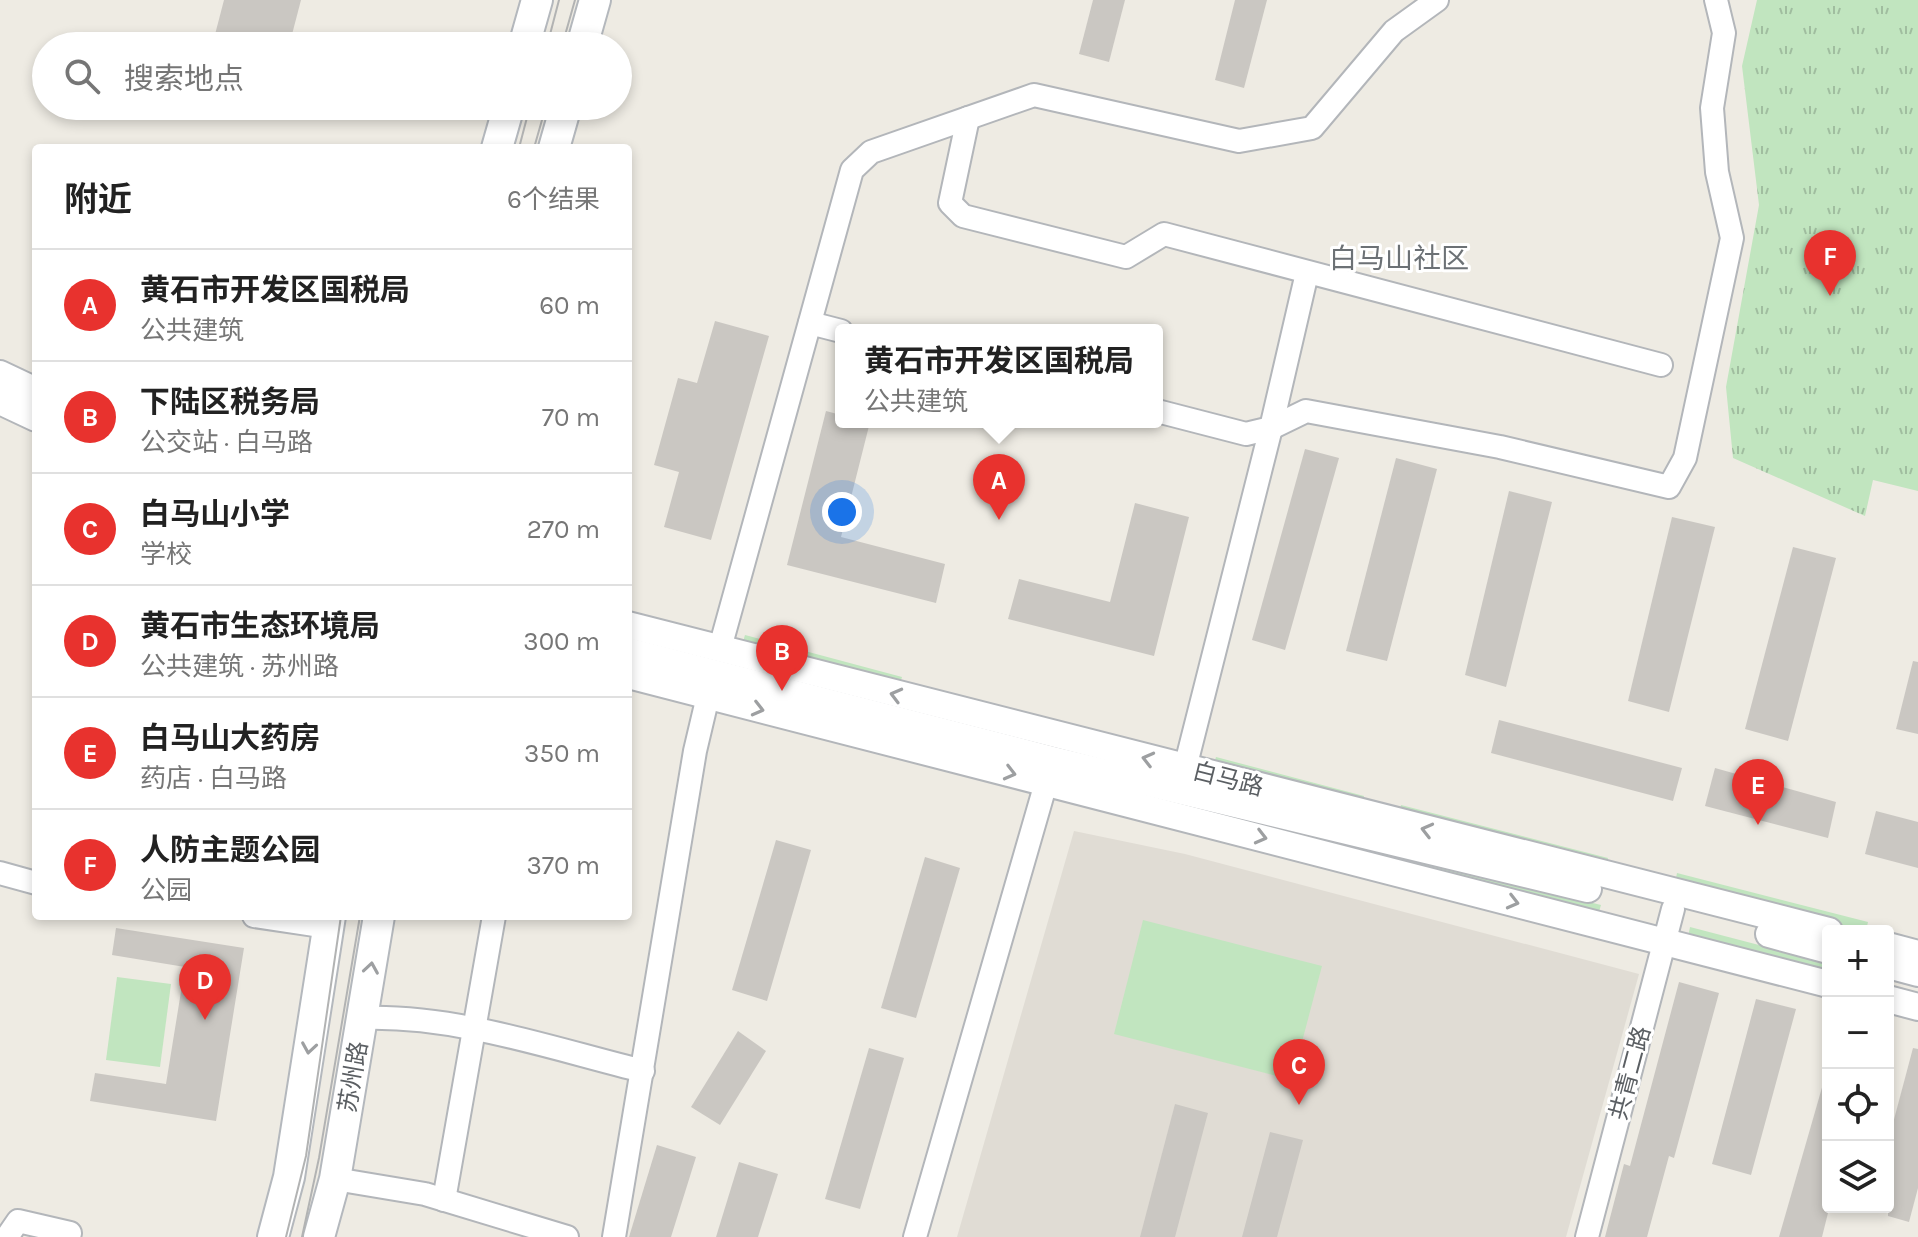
<!DOCTYPE html>
<html lang="zh">
<head>
<meta charset="utf-8">
<style>
  :root { --surface:#fff; --page:#f6f6f6; --text:#222; --muted:#767676; --line:#e0e0e0; --accent:#e8322e }
  body { margin:0; font-family:Karla,"Noto Sans SC",sans-serif; background:var(--page); color:var(--text) }
  .controls { position:absolute; right:24px; bottom:24px; display:grid; overflow:hidden; border-radius:8px; box-shadow:0 4px 12px #0003 }
  .controls button { width:72px; height:72px; display:grid; place-items:center; padding:0; border:0; border-bottom:2px solid var(--line); background:var(--surface); color:var(--text); font:40px sans-serif }
  .you { position:absolute; left:842px; top:512px; width:28px; height:28px; margin:-20px; border:6px solid #fff; border-radius:50%; background:#1a73e8; box-shadow:0 0 0 12px #1a73e833 }
  .badge { display:grid; place-items:center; width:52px; height:52px; border-radius:50%; background:var(--accent); color:#fff; font-size:26px; font-weight:700 }
  .pin { position:absolute; translate:-50% -66px; filter:drop-shadow(0 2px 4px #0008) }
  .pin::after { content:''; position:absolute; top:42px; width:28px; height:24px; background:inherit; clip-path:polygon(0 0,100% 0,50% 100%) }
  .popup { position:absolute; left:835px; top:324px; width:328px; height:104px; box-sizing:border-box; display:grid; place-content:center; border-radius:8px; background:var(--surface); filter:drop-shadow(0 2px 6px #0005); font-size:26px; white-space:nowrap; color:var(--muted) }
  .popup b { font-size:30px; color:var(--text) }
  .popup::after { content:''; position:absolute; left:50%; top:100%; margin-left:-16px; border:16px solid transparent; border-top-color:var(--surface) }
  .list { margin:0; padding:0; list-style:none }
  h2 { display:flex; justify-content:space-between; align-items:center; height:104px; margin:0; padding:0 32px; font-size:34px }
  h2 small { font-size:26px; font-weight:400; color:var(--muted) }
  .list li { display:grid; grid-template-columns:52px 1fr auto; gap:24px; align-items:center; box-sizing:border-box; height:112px; padding:0 32px; border-top:2px solid var(--line) }
  .list b { display:block; font-size:30px; white-space:nowrap }
  .list p { margin:0; font-size:26px; white-space:nowrap; color:var(--muted) }
  .list em { font-size:26px; font-style:normal; color:var(--muted) }
  .icon { flex:none; width:44px; height:44px; fill:none; stroke:currentColor; stroke-width:2; stroke-linecap:round; stroke-linejoin:round }
  .map { position:relative; flex:none; width:1918px; height:1237px; overflow:hidden }
  .search { position:absolute; background:var(--surface); box-shadow:0 4px 12px #0003; left:32px; top:32px; width:600px; height:88px; display:flex; align-items:center; gap:20px; box-sizing:border-box; padding:0 28px; border-radius:44px; color:var(--muted); font-size:30px }
  .panel { position:absolute; background:var(--surface); box-shadow:0 4px 12px #0003; left:32px; top:144px; width:600px; height:776px; border-radius:8px }
  .map>svg:first-child { display:block }
  .education { fill:#e0dcd4 }
  .grass { fill:#c1e5bf }
  .park { fill:url(#park-tufts) }
  .building { fill:#cac7c2 }
  .lines { fill:none; stroke-linecap:round; stroke-linejoin:round }
  .minor-casing { stroke:#b3b6ba; stroke-width:26 }
  .tertiary-casing { stroke:#b3b6ba; stroke-width:30 }
  .secondary-casing { stroke:#b4b8bd; stroke-width:34 }
  .minor { stroke:#fff; stroke-width:22 }
  .tertiary { stroke:#fff; stroke-width:26 }
  .secondary { stroke:#fff; stroke-width:30 }
  .tram { stroke:#b2b3b3; stroke-width:2 }
  .oneway { stroke:#9d9fa1 }
  .labels { text-anchor:middle; dominant-baseline:central; stroke-width:6; stroke-linejoin:round; paint-order:stroke }
  .street-label { font-size:24px; fill:#5b5f63; stroke:#fff }
  .quarter-label { font-size:28px; fill:#6c7175; stroke:#fff }
</style>
</head>
<body>
<div class="map">
<svg width="1918" height="1237" viewBox="0 0 1918 1237">
  <defs>
    <pattern id="park-tufts" width="24" height="20" patternUnits="userSpaceOnUse" patternTransform="scale(2)"><rect width="24" height="20" fill="#c1e5bf"/><path d="M3 7l-1-3M5 7V3M7 7l1-3M15 17l-1-3M17 17v-4M19 17l1-3" fill="none" stroke="#a0bd9f"/></pattern>
  </defs>
  <rect width="100%" height="100%" fill="#eeebe3"/>
  <!-- education -->
  <polygon class="education" points="1074,831 1185,854 1639,974 1566,1237 957,1237"/>
  <!-- grass -->
  <g class="grass">
    <polygon points="745,635 902,677 899,687 742,645"/>
    <polygon points="1216,757 1364,796 1362,806 1213,767"/>
    <polygon points="1401,805 1608,858 1605,867 1399,815"/>
    <polygon points="1394,853 1601,905 1598,915 1392,862"/>
    <polygon points="1677,873 1868,922 1866,931 1675,883"/>
    <polygon points="1143,920 1322,966 1292,1080 1114,1034"/>
    <polygon points="1690,927 1828,963 1828,973 1688,937"/>
    <polygon points="117,977 171,984 160,1067 106,1060"/>
  </g>
  <!-- park -->
  <polygon class="park" points="1757,0 1918,0 1918,491 1873,480 1865,516 1733,458 1726,387 1759,205 1742,66"/>
  <!-- building -->
  <g class="building">
    <polygon points="224,0 301,0 289,46 212,46"/>
    <polygon points="1093,0 1125,0 1109,62 1079,54"/>
    <polygon points="1235,0 1267,0 1244,88 1215,80"/>
    <polygon points="715,321 769,336 711,540 664,527 679,472 654,465 678,378 697,383"/>
    <polygon points="826,411 841,415 841,422 870,422 841,537 945,564 936,603 787,565"/>
    <polygon points="1305,449 1339,458 1285,650 1252,640"/>
    <polygon points="1396,458 1437,469 1387,661 1346,651"/>
    <polygon points="1509,491 1552,502 1506,687 1465,675"/>
    <polygon points="1135,503 1189,517 1154,656 1008,619 1019,579 1110,602"/>
    <polygon points="1672,517 1715,527 1669,712 1628,701"/>
    <polygon points="1793,547 1836,558 1788,741 1745,729"/>
    <polygon points="1913,661 1918,662 1918,734 1896,729"/>
    <polygon points="1499,720 1682,768 1673,801 1491,753"/>
    <polygon points="1715,768 1836,802 1828,838 1705,806"/>
    <polygon points="1876,811 1918,822 1918,868 1865,854"/>
    <polygon points="776,840 811,850 767,1001 732,990"/>
    <polygon points="925,857 960,868 916,1018 881,1008"/>
    <polygon points="116,928 244,948 216,1121 90,1101 95,1073 166,1084 185,967 112,955"/>
    <polygon points="1679,982 1719,993 1674,1158 1669,1156 1647,1237 1605,1237 1624,1164 1630,1166"/>
    <polygon points="1756,999 1796,1009 1751,1175 1712,1164"/>
    <polygon points="738,1031 766,1051 720,1125 691,1107"/>
    <polygon points="869,1048 904,1058 860,1209 825,1199"/>
    <polygon points="1913,1048 1918,1049 1918,1188 1909,1222 1888,1216 1888,1142"/>
    <polygon points="1823,1084 1828,1085 1828,1213 1822,1237 1779,1237"/>
    <polygon points="1175,1104 1208,1113 1175,1237 1140,1237"/>
    <polygon points="1270,1132 1303,1140 1277,1237 1242,1237"/>
    <polygon points="657,1145 696,1157 671,1237 629,1237"/>
    <polygon points="739,1162 778,1174 758,1237 716,1237"/>
  </g>
  <g class="lines">
    <!-- minor casing -->
    <g class="minor-casing">
      <g id="minor">
        <polyline points="968,118 950,203 963,216 1126,257 1164,234 1661,365"/>
        <polyline points="810,323 841,331"/>
        <polyline points="1157,411 1246,434 1271,428 1185,768"/>
        <polyline points="1271,428 1306,411 1500,447 1669,487 1685,458 1732,238 1717,172 1712,108 1724,33 1716,0"/>
        <polyline points="1271,428 1307,273"/>
        <polyline points="720,648 852,170 871,152 1034,95 1239,141 1312,128 1394,31 1437,0"/>
        <polyline points="0,873 36,883"/>
        <polyline points="254,916 328,927"/>
        <path d="M363,1018C457,1015 553,1049 643,1071"/>
        <polyline points="335,1179 425,1194 567,1237"/>
        <polyline points="444,1200 494,916"/>
        <polyline points="7,1237 18,1221 70,1233 69,1237"/>
        <polyline points="614,1237 695,751 708,696"/>
        <polyline points="915,1237 1050,769"/>
        <polyline points="1587,1237 1673,909"/>
      </g>
    </g>
    <!-- tertiary casing -->
    <g class="tertiary-casing">
      <g id="tertiary">
        <polyline points="0,374 36,391"/>
        <polyline points="0,401 36,418"/>
        <polyline points="628,625 1829,931"/>
        <polyline points="628,651 1053,760 1588,889"/>
        <polyline points="628,675 1828,984"/>
        <polyline points="1769,934 1828,950"/>
        <polyline points="1888,946 1918,954"/>
        <polyline points="1888,965 1918,973"/>
        <polyline points="1888,999 1918,1007"/>
      </g>
    </g>
    <!-- secondary casing -->
    <g class="secondary-casing">
      <g id="secondary">
        <polyline points="524,46 537,0"/>
        <polyline points="582,46 595,0"/>
        <polyline points="497,148 509,106"/>
        <polyline points="554,148 566,106"/>
        <polyline points="273,1237 289,1177 330,916"/>
        <polyline points="319,1237 335,1179 379,916"/>
      </g>
    </g>
    <!-- minor -->
    <use href="#minor" class="minor"/>
    <!-- tertiary -->
    <use href="#tertiary" class="tertiary"/>
    <!-- secondary -->
    <use href="#secondary" class="secondary"/>
    <!-- tram -->
    <g class="tram">
      <polyline points="547,46 559,0"/>
      <polyline points="562,46 575,0"/>
      <polyline points="519,148 530,106"/>
      <polyline points="534,148 546,106"/>
      <polyline points="286,1237 306,1156 341,916"/>
      <polyline points="302,1237 319,1158 360,916"/>
    </g>
  </g>
  <!-- one-way arrows -->
  <defs><path id="oneway-chevron" d="M-2-3.5L2.5 0L-2 3.5" fill="none" stroke-width="1.6" stroke-linecap="round" stroke-linejoin="round" transform="scale(2)"/></defs>
  <g class="oneway">
    <use href="#oneway-chevron" transform="translate(896 695) rotate(-165)"/>
    <use href="#oneway-chevron" transform="translate(758 709) rotate(14)"/>
    <use href="#oneway-chevron" transform="translate(1148 759) rotate(-166)"/>
    <use href="#oneway-chevron" transform="translate(1010 773) rotate(14)"/>
    <use href="#oneway-chevron" transform="translate(1427 830) rotate(-166)"/>
    <use href="#oneway-chevron" transform="translate(1261 837) rotate(14)"/>
    <use href="#oneway-chevron" transform="translate(1513 902) rotate(14)"/>
    <use href="#oneway-chevron" transform="translate(371 968) rotate(-81)"/>
    <use href="#oneway-chevron" transform="translate(309 1048) rotate(99)"/>
  </g>
  <g class="labels">
    <!-- street labels -->
    <g class="street-label">
      <text transform="translate(1228 779) rotate(14)">白马路</text>
      <text transform="translate(1630 1073) rotate(-75)">共青二路</text>
      <text transform="translate(353 1077) rotate(-80)">苏州路</text>
    </g>
    <!-- quarter labels -->
    <g class="quarter-label">
      <text x="1399" y="258">白马山社区</text>
    </g>
  </g>
</svg>
<div class="controls">
<button>+</button>
<button>−</button>
<button><svg class="icon" aria-label="locate" viewBox="0 0 24 24"><circle cx="12" cy="12" r="6"/><path d="M12 2v4M12 18v4M2 12h4M18 12h4"/></svg></button>
<button><svg class="icon" aria-label="layers" viewBox="0 0 24 24"><path d="M12 4l9 5-9 5-9-5zM3 14l9 5 9-5"/></svg></button>
</div>
<div class="you"></div>
<div class="pin badge" style="left:999px;top:520px">A</div>
<div class="popup"><b>黄石市开发区国税局</b>公共建筑</div>
<div class="pin badge" style="left:782px;top:691px">B</div>
<div class="pin badge" style="left:1299px;top:1105px">C</div>
<div class="pin badge" style="left:205px;top:1020px">D</div>
<div class="pin badge" style="left:1758px;top:825px">E</div>
<div class="pin badge" style="left:1830px;top:296px">F</div>
<div class="search"><svg class="icon" aria-label="search" viewBox="0 0 24 24"><circle cx="10" cy="10" r="6"/><path d="M15 15l6 6"/></svg>搜索地点</div>
<section class="panel">
<h2>附近<small>6个结果</small></h2>
<ul class="list">
<li><span class="badge">A</span><div><b>黄石市开发区国税局</b><p>公共建筑</p></div><em>60 m</em></li>
<li><span class="badge">B</span><div><b>下陆区税务局</b><p>公交站 · 白马路</p></div><em>70 m</em></li>
<li><span class="badge">C</span><div><b>白马山小学</b><p>学校</p></div><em>270 m</em></li>
<li><span class="badge">D</span><div><b>黄石市生态环境局</b><p>公共建筑 · 苏州路</p></div><em>300 m</em></li>
<li><span class="badge">E</span><div><b>白马山大药房</b><p>药店 · 白马路</p></div><em>350 m</em></li>
<li><span class="badge">F</span><div><b>人防主题公园</b><p>公园</p></div><em>370 m</em></li>
</ul>
</section>
</div>
</body>
</html>
